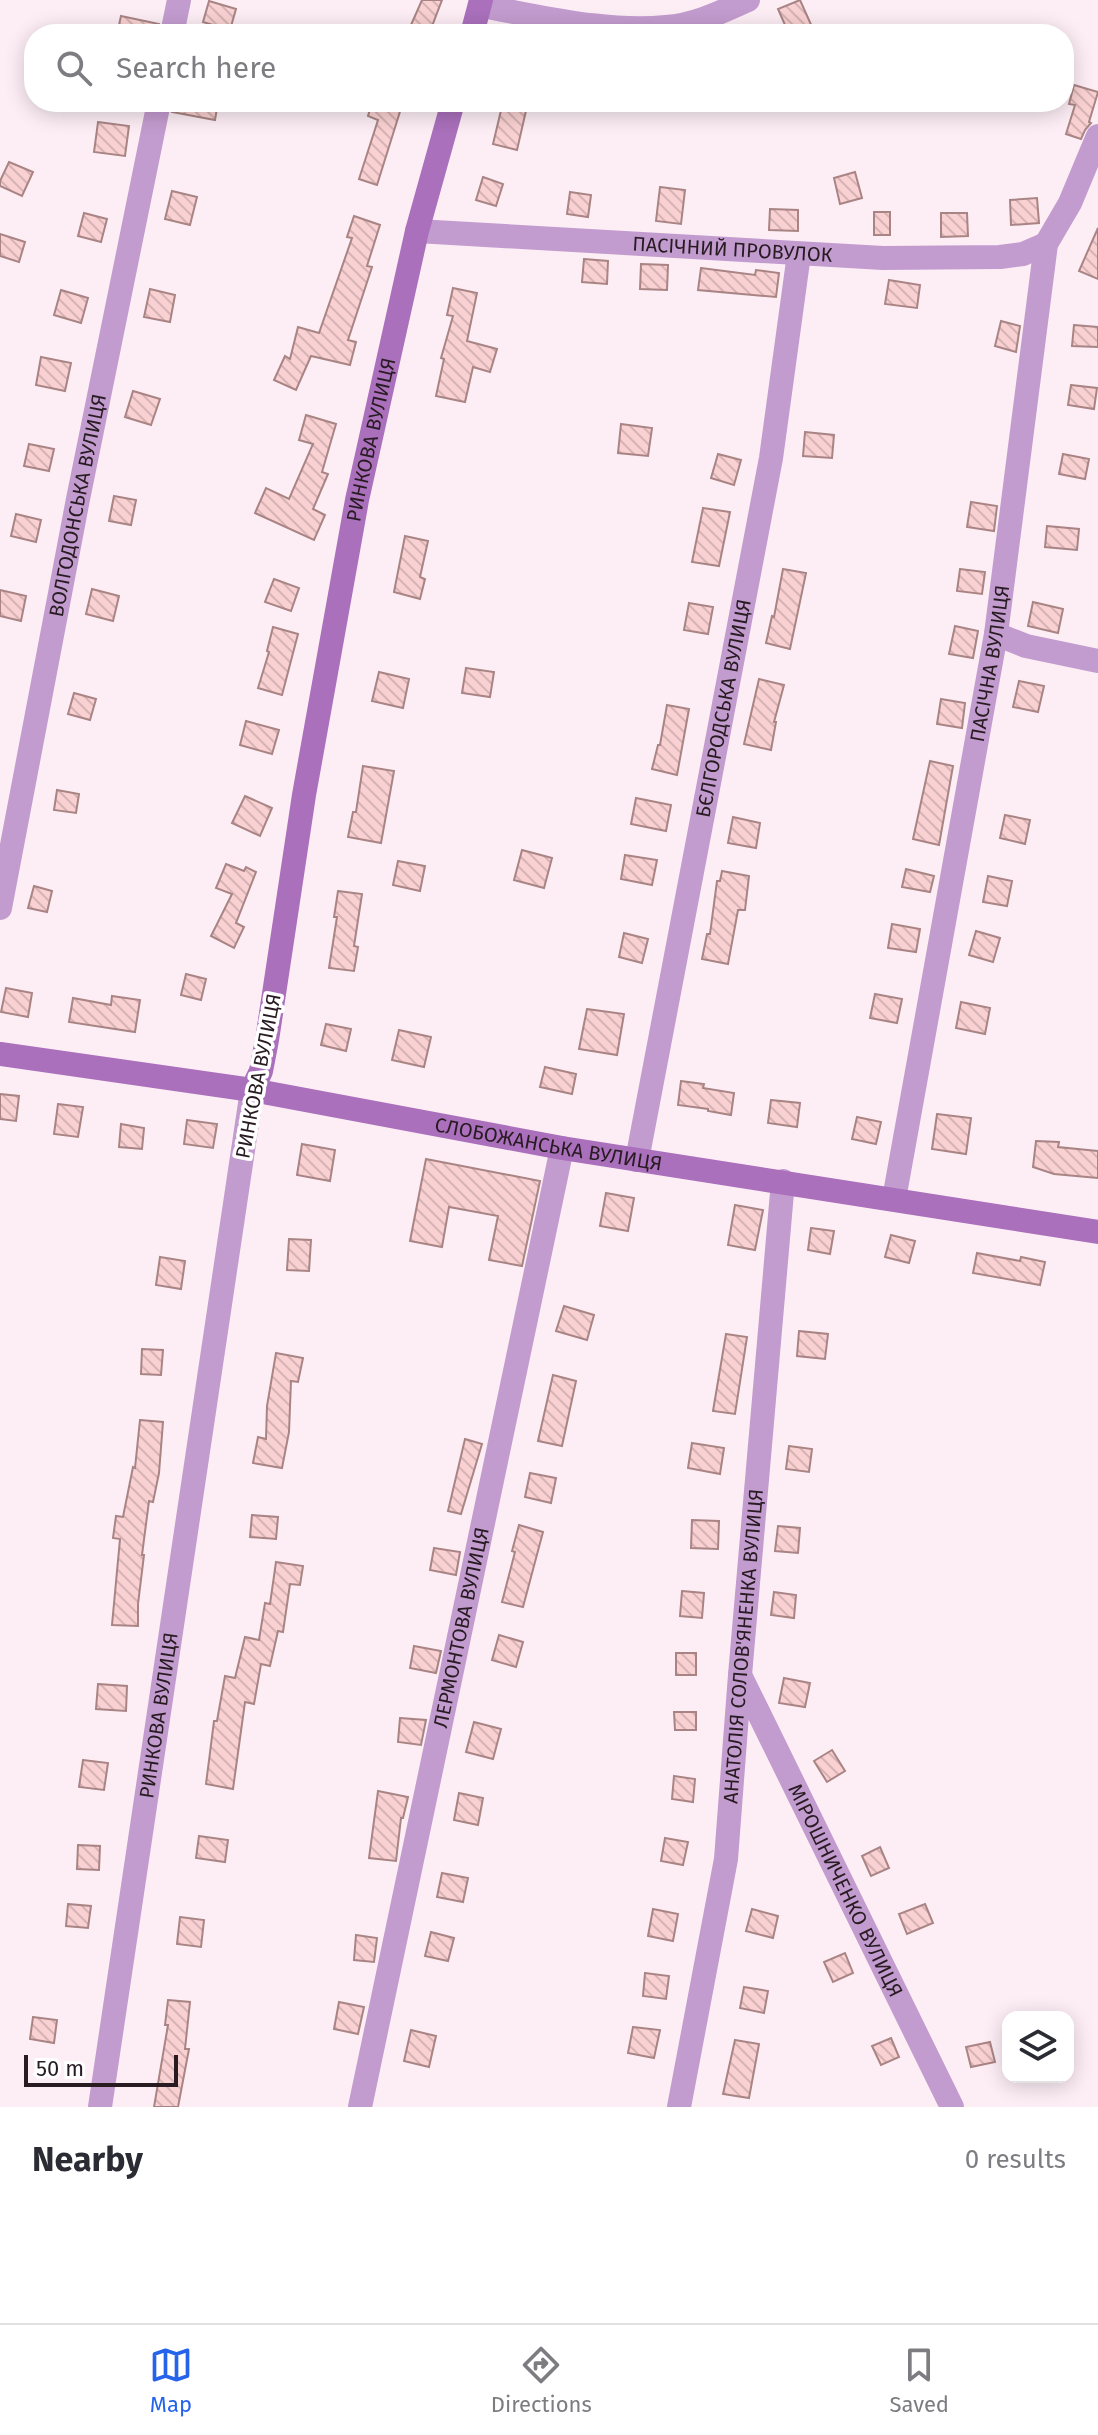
<!DOCTYPE html>
<html lang="en">
<head>
<meta charset="utf-8">
<style>
  :root { --surface:#fff; --page:#f7f7f7; --text:#2b2b33; --muted:#7c7c81; --line:#e1e1e2; --accent:#2563eb }
  body { margin:0; font-family:"Fira Sans",sans-serif; background:var(--page); color:var(--text) }
  .controls { position:absolute; right:24px; bottom:24px; display:grid; overflow:hidden; border-radius:16px; box-shadow:0 4px 20px #0003 }
  .controls button { width:72px; height:72px; display:grid; place-items:center; padding:0; border:0; border-bottom:2px solid var(--line); background:var(--surface); color:var(--text); font:40px sans-serif }
  .scale { position:absolute; left:24px; bottom:20px; width:154px; box-sizing:border-box; padding-left:8px; border:4px solid #281b22; border-top:0; font-size:22px; line-height:28px; white-space:nowrap; color:#281b22; -webkit-text-stroke:6px #fff; paint-order:stroke }
  .list { margin:0; padding:0; list-style:none }
  h2 { display:flex; justify-content:space-between; align-items:center; height:104px; margin:0; padding:0 32px; font-size:34px }
  h2 small { font-size:26px; font-weight:400; color:var(--muted) }
  .icon { flex:none; width:44px; height:44px; fill:none; stroke:currentColor; stroke-width:2; stroke-linecap:round; stroke-linejoin:round }
  .map { position:relative; flex:none; width:1098px; height:2107px; overflow:hidden }
  .search { position:absolute; background:var(--surface); box-shadow:0 4px 20px #0003; left:24px; right:24px; top:24px; height:88px; display:flex; align-items:center; gap:20px; box-sizing:border-box; padding:0 28px; border-radius:32px; color:var(--muted); font-size:30px }
  .sheet { height:216px; background:var(--surface) }
  nav { display:flex; justify-content:space-around; align-items:center; box-sizing:border-box; height:112px; border-top:2px solid var(--line); background:var(--surface); font-size:22px; color:var(--muted) }
  nav a { display:grid; justify-items:center; gap:4px }
  nav .on { color:var(--accent) }
  .map>svg:first-child { display:block }
  .building { fill:url(#building-back-hatch); stroke:#a98484; stroke-width:2 }
  .lines { fill:none; stroke-linecap:round; stroke-linejoin:round }
  .street { stroke:#c39ccf; stroke-width:24 }
  .secondary { stroke:#aa70bc; stroke-width:24 }
  .labels { text-anchor:middle; dominant-baseline:central; stroke-width:7; stroke-linejoin:round; paint-order:stroke }
  .street-label { font-size:20px; fill:#281b22; stroke:#fff }
</style>
</head>
<body>
<div class="map">
<svg width="1098" height="2107" viewBox="0 0 1098 2107">
  <defs>
    <pattern id="building-back-hatch" width="6" height="6" patternUnits="userSpaceOnUse" patternTransform="scale(2)"><rect width="6" height="6" fill="#fad1d2"/><path d="M-1 5l2 2M0 0l6 6M5-1l2 2" fill="none" stroke="#d6b3b4"/></pattern>
  </defs>
  <rect width="100%" height="100%" fill="#fdeef5"/>
  <!-- building -->
  <g class="building">
    <polygon points="422,0 442,0 429,34 407,34"/>
    <polygon points="800,0 813,29 802,34 789,34 778,9"/>
    <polygon points="209,1 236,9 230,30 203,22"/>
    <polygon points="121,16 159,24 157,34 117,34"/>
    <polygon points="1074,85 1098,92 1089,122 1091,123 1085,130 1081,139 1066,134 1075,105 1069,104"/>
    <polygon points="174,102 218,102 215,120 172,112"/>
    <polygon points="372,102 403,102 377,185 359,179 378,120 368,116"/>
    <polygon points="503,102 528,102 517,150 493,144"/>
    <polygon points="98,122 129,126 125,156 94,152"/>
    <polygon points="9,162 33,172 22,196 0,186 0,181"/>
    <polygon points="855,172 862,198 840,204 834,178"/>
    <polygon points="483,177 503,184 496,206 476,200"/>
    <polygon points="660,187 685,190 681,224 656,221"/>
    <polygon points="172,191 197,197 190,225 165,219"/>
    <polygon points="570,192 591,195 588,217 567,214"/>
    <polygon points="1037,198 1039,223 1011,225 1010,200"/>
    <polygon points="770,209 798,210 798,231 769,230"/>
    <rect x="874" y="212" width="16" height="23"/>
    <polygon points="84,213 107,219 101,242 78,236"/>
    <polygon points="941,213 967,213 968,236 941,237"/>
    <polygon points="354,216 380,225 367,266 372,267 348,340 356,342 350,365 311,356 296,390 274,380 285,356 290,359 298,327 319,333 352,238 347,237"/>
    <polygon points="1098,228 1098,279 1079,271"/>
    <polygon points="0,234 25,242 19,262 0,256"/>
    <polygon points="584,259 608,261 607,284 582,282"/>
    <polygon points="641,264 668,265 667,290 640,289"/>
    <polygon points="701,268 755,275 756,270 779,273 776,297 698,290"/>
    <polygon points="889,280 920,285 917,308 885,304"/>
    <polygon points="453,288 477,293 467,341 497,349 490,372 473,367 465,402 436,396 444,359 441,358 453,316 447,315"/>
    <polygon points="150,289 175,295 170,322 144,317"/>
    <polygon points="61,290 88,298 81,323 54,315"/>
    <polygon points="1001,321 1020,326 1016,352 995,346"/>
    <polygon points="1074,325 1098,327 1098,347 1072,346"/>
    <polygon points="41,357 71,363 65,391 36,385"/>
    <polygon points="1071,385 1097,388 1094,409 1068,405"/>
    <polygon points="133,391 160,399 151,425 125,417"/>
    <polygon points="306,415 336,424 322,472 328,474 313,509 325,515 314,540 255,513 266,488 289,499 313,444 299,440"/>
    <polygon points="621,424 652,428 648,456 618,453"/>
    <polygon points="805,432 834,435 832,458 803,456"/>
    <polygon points="29,444 54,449 49,471 24,466"/>
    <polygon points="718,454 741,460 734,485 711,478"/>
    <polygon points="1063,454 1089,459 1085,479 1059,474"/>
    <polygon points="114,496 136,500 131,525 109,521"/>
    <polygon points="971,502 997,506 994,531 967,527"/>
    <polygon points="703,508 730,512 719,566 692,562"/>
    <polygon points="16,514 41,520 36,542 11,536"/>
    <polygon points="1047,526 1079,529 1077,550 1045,547"/>
    <polygon points="405,536 428,541 420,577 425,579 420,599 394,592"/>
    <polygon points="783,569 806,573 790,649 766,643 772,616 774,617"/>
    <polygon points="960,569 985,572 982,594 957,591"/>
    <polygon points="274,579 299,588 291,611 265,602"/>
    <polygon points="92,589 119,596 113,621 86,614"/>
    <polygon points="0,590 26,596 21,621 0,616"/>
    <polygon points="1033,602 1063,609 1058,633 1028,626"/>
    <polygon points="689,603 713,607 708,634 684,630"/>
    <polygon points="955,626 978,631 973,658 949,654"/>
    <polygon points="273,627 298,634 282,695 258,688 269,652 267,651"/>
    <polygon points="466,668 494,672 490,697 462,693"/>
    <polygon points="379,672 409,679 403,708 372,701"/>
    <polygon points="759,679 784,685 774,722 776,722 771,750 744,744"/>
    <polygon points="1019,681 1044,686 1038,712 1013,707"/>
    <polygon points="74,693 96,699 90,720 68,714"/>
    <polygon points="941,699 965,703 962,728 937,724"/>
    <polygon points="667,705 689,709 677,775 652,769 658,745 660,745"/>
    <polygon points="246,721 279,730 272,754 240,745"/>
    <polygon points="930,761 953,766 939,845 913,839"/>
    <polygon points="363,766 394,771 381,843 348,837 353,812 356,812"/>
    <polygon points="57,790 79,794 76,813 54,810"/>
    <polygon points="245,796 272,808 260,836 232,823"/>
    <polygon points="636,798 671,805 666,831 631,824"/>
    <polygon points="1005,815 1030,820 1025,844 1000,838"/>
    <polygon points="733,817 760,823 756,848 728,843"/>
    <polygon points="522,850 552,858 544,888 514,880"/>
    <polygon points="625,855 657,860 652,885 621,879"/>
    <polygon points="398,861 425,866 420,891 393,885"/>
    <polygon points="226,864 244,871 246,867 256,872 236,923 244,927 234,948 211,936 232,894 216,888"/>
    <polygon points="906,869 934,876 930,892 902,887"/>
    <polygon points="722,871 749,876 745,910 738,910 728,964 702,959 707,934 710,934 717,881 720,881"/>
    <polygon points="988,876 1012,881 1007,906 983,902"/>
    <polygon points="34,886 52,891 47,912 28,908"/>
    <polygon points="338,891 362,894 354,946 358,947 354,971 329,968 337,917 334,917"/>
    <polygon points="892,924 920,929 916,952 888,948"/>
    <polygon points="976,931 1000,938 993,962 969,955"/>
    <polygon points="624,933 648,939 642,963 619,957"/>
    <polygon points="186,974 206,979 201,1000 181,995"/>
    <polygon points="6,988 32,993 28,1017 1,1012"/>
    <polygon points="875,994 902,999 897,1023 870,1018"/>
    <polygon points="112,996 140,1000 135,1032 69,1022 73,998 111,1005"/>
    <polygon points="961,1002 990,1008 985,1034 956,1028"/>
    <polygon points="587,1009 624,1014 617,1055 579,1049"/>
    <polygon points="326,1024 351,1029 346,1051 321,1045"/>
    <polygon points="399,1030 431,1037 424,1067 392,1060"/>
    <polygon points="545,1067 576,1074 572,1094 540,1087"/>
    <polygon points="681,1081 704,1084 703,1088 734,1093 731,1115 708,1111 708,1109 678,1105"/>
    <polygon points="0,1094 19,1096 16,1121 0,1119"/>
    <polygon points="771,1100 800,1103 797,1127 768,1123"/>
    <polygon points="58,1104 83,1107 78,1137 54,1134"/>
    <polygon points="937,1114 971,1118 966,1154 932,1149"/>
    <polygon points="857,1117 881,1122 876,1144 852,1139"/>
    <polygon points="187,1120 217,1124 213,1148 184,1144"/>
    <polygon points="121,1124 144,1128 142,1149 119,1147"/>
    <polygon points="1036,1141 1059,1142 1058,1147 1098,1151 1098,1178 1054,1174 1033,1167"/>
    <polygon points="302,1144 335,1150 330,1181 297,1175"/>
    <polygon points="426,1159 540,1181 522,1266 489,1260 498,1216 449,1207 442,1247 410,1241"/>
    <polygon points="606,1193 634,1198 628,1231 600,1226"/>
    <polygon points="735,1205 763,1210 755,1250 728,1245"/>
    <polygon points="811,1228 834,1231 830,1254 808,1250"/>
    <polygon points="891,1235 915,1241 909,1263 885,1257"/>
    <polygon points="289,1239 311,1240 309,1271 287,1270"/>
    <polygon points="977,1253 1020,1261 1021,1257 1045,1262 1040,1285 973,1273"/>
    <polygon points="160,1257 185,1261 181,1289 156,1285"/>
    <polygon points="564,1306 594,1315 587,1340 556,1331"/>
    <polygon points="799,1331 828,1334 825,1359 797,1356"/>
    <polygon points="726,1334 747,1337 735,1414 713,1411"/>
    <polygon points="142,1349 163,1350 161,1375 141,1374"/>
    <polygon points="276,1353 303,1358 298,1382 291,1381 289,1432 282,1468 253,1463 258,1437 266,1439 267,1406"/>
    <polygon points="553,1375 576,1381 562,1446 538,1441"/>
    <polygon points="140,1420 163,1422 159,1473 153,1502 149,1501 142,1555 144,1555 138,1604 138,1626 112,1625 120,1539 113,1538 116,1516 123,1517 133,1467 135,1468"/>
    <polygon points="465,1439 482,1444 461,1514 448,1511"/>
    <polygon points="692,1443 724,1448 720,1474 688,1468"/>
    <polygon points="789,1446 812,1449 809,1472 786,1469"/>
    <polygon points="530,1473 556,1478 551,1503 525,1497"/>
    <polygon points="252,1515 278,1517 276,1539 250,1537"/>
    <polygon points="692,1520 719,1521 718,1549 691,1548"/>
    <polygon points="519,1525 543,1532 523,1607 502,1602 515,1552 512,1551"/>
    <polygon points="778,1526 800,1528 798,1553 775,1551"/>
    <polygon points="434,1548 460,1552 456,1575 430,1570"/>
    <polygon points="276,1562 303,1566 300,1585 290,1584 283,1632 278,1631 270,1666 261,1664 254,1704 245,1702 233,1789 206,1784 214,1721 217,1721 225,1676 235,1678 245,1637 259,1640 265,1603 270,1604"/>
    <polygon points="682,1591 704,1593 702,1618 680,1616"/>
    <polygon points="774,1592 796,1595 794,1618 771,1615"/>
    <polygon points="499,1635 523,1642 516,1667 492,1660"/>
    <polygon points="414,1646 441,1651 436,1673 410,1668"/>
    <rect x="676" y="1653" width="20" height="22"/>
    <polygon points="784,1678 810,1683 805,1707 779,1703"/>
    <polygon points="98,1684 127,1686 126,1711 96,1709"/>
    <polygon points="674,1712 696,1712 696,1730 675,1730"/>
    <polygon points="400,1718 426,1720 421,1745 398,1742"/>
    <polygon points="474,1722 501,1729 493,1759 466,1752"/>
    <polygon points="832,1750 845,1771 827,1782 814,1761"/>
    <polygon points="83,1760 108,1763 104,1790 79,1787"/>
    <polygon points="674,1776 695,1779 693,1802 672,1799"/>
    <polygon points="378,1791 408,1797 403,1818 401,1818 396,1861 369,1858"/>
    <polygon points="459,1793 483,1798 478,1825 454,1820"/>
    <polygon points="199,1836 228,1840 225,1862 196,1858"/>
    <polygon points="665,1838 688,1842 683,1865 661,1861"/>
    <polygon points="78,1845 100,1846 99,1870 77,1869"/>
    <polygon points="880,1847 889,1868 871,1876 862,1856"/>
    <polygon points="442,1873 468,1878 463,1902 437,1897"/>
    <polygon points="68,1904 91,1906 88,1928 66,1926"/>
    <polygon points="925,1904 933,1923 907,1934 899,1914"/>
    <polygon points="653,1909 678,1914 673,1941 648,1936"/>
    <polygon points="752,1909 778,1916 773,1938 746,1931"/>
    <polygon points="180,1917 204,1920 201,1947 177,1944"/>
    <polygon points="431,1932 454,1938 448,1961 425,1956"/>
    <polygon points="356,1935 377,1938 374,1962 354,1960"/>
    <polygon points="845,1953 853,1973 833,1982 824,1962"/>
    <polygon points="645,1973 669,1976 666,1999 643,1996"/>
    <polygon points="744,1987 768,1991 764,2013 740,2008"/>
    <polygon points="168,2000 190,2002 185,2049 189,2049 178,2107 154,2107 168,2025 165,2025"/>
    <polygon points="339,2002 364,2007 358,2034 334,2029"/>
    <polygon points="33,2017 57,2020 54,2043 30,2039"/>
    <polygon points="633,2027 660,2030 654,2058 628,2053"/>
    <polygon points="411,2030 436,2036 429,2067 404,2061"/>
    <polygon points="891,2038 899,2057 881,2065 872,2046"/>
    <polygon points="735,2040 759,2044 749,2098 723,2094"/>
    <polygon points="990,2042 995,2062 971,2067 966,2047"/>
  </g>
  <g class="lines">
    <!-- street -->
    <g class="street">
      <path d="M480,6C540,16 604,33 666,27C695,25 721,12 748,0"/>
      <polyline points="172,34 179,0"/>
      <path id="s1" d="M417,231L883,258L1000,257L1023,254L1046,244"/>
      <polyline points="996,634 1026,646 1098,661"/>
      <path id="s2" d="M0,908L78,499L159,102"/>
      <path id="s3" d="M637,1160L771,458L799,254"/>
      <path id="s4" d="M894,1199L996,634L1046,244L1070,203L1098,136"/>
      <path id="s5" d="M740,1675L952,2107"/>
      <path id="s6" d="M100,2107L252,1090"/>
      <path id="s7" d="M360,2107L562,1148"/>
      <path id="s8" d="M679,2107L726,1859L740,1675L783,1181"/>
    </g>
    <!-- secondary -->
    <g class="secondary">
      <polyline points="472,34 481,0"/>
      <path id="s9" d="M0,1054L252,1090L562,1148L1098,1232"/>
      <path id="s10" d="M252,1090L261,1071L267,1040L304,795L357,500L417,231L453,102"/>
    </g>
  </g>
  <g class="labels">
    <!-- street labels -->
    <g class="street-label">
      <text stroke="none"><textPath href="#s1" startOffset="316">ПАСІЧНИЙ ПРОВУЛОК</textPath></text>
      <text stroke="none"><textPath href="#s10" startOffset="662">РИНКОВА ВУЛИЦЯ</textPath></text>
      <text stroke="none"><textPath href="#s2" startOffset="410">ВОЛГОДОНСЬКА ВУЛИЦЯ</textPath></text>
      <text stroke="none"><textPath href="#s4" startOffset="544">ПАСІЧНА ВУЛИЦЯ</textPath></text>
      <text stroke="none"><textPath href="#s3" startOffset="460">БЄЛГОРОДСЬКА ВУЛИЦЯ</textPath></text>
      <text transform="translate(258 1076) rotate(-79)">РИНКОВА ВУЛИЦЯ</text>
      <text stroke="none"><textPath href="#s9" startOffset="556">СЛОБОЖАНСЬКА ВУЛИЦЯ</textPath></text>
      <text stroke="none"><textPath href="#s7" startOffset="490">ЛЕРМОНТОВА ВУЛИЦЯ</textPath></text>
      <text stroke="none"><textPath href="#s8" startOffset="466">АНАТОЛІЯ СОЛОВ'ЯНЕНКА ВУЛИЦЯ</textPath></text>
      <text stroke="none"><textPath href="#s6" startOffset="396">РИНКОВА ВУЛИЦЯ</textPath></text>
      <text stroke="none"><textPath href="#s5" startOffset="240">МІРОШНИЧЕНКО ВУЛИЦЯ</textPath></text>
    </g>
  </g>
</svg>
<div class="controls">
<button><svg class="icon" aria-label="layers" viewBox="0 0 24 24"><path d="M12 4l9 5-9 5-9-5zM3 14l9 5 9-5"/></svg></button>
</div>
<div class="scale">50 m</div>
<div class="search"><svg class="icon" aria-label="search" viewBox="0 0 24 24"><circle cx="10" cy="10" r="6"/><path d="M15 15l6 6"/></svg>Search here</div>
</div>
<section class="sheet">
<h2>Nearby<small>0 results</small></h2>
<ul class="list">
</ul>
</section>
<nav>
<a class="on"><svg class="icon" aria-label="map" viewBox="0 0 24 24"><path d="M3 6l6-2 6 2 6-2v14l-6 2-6-2-6 2zM9 4v14M15 6v14"/></svg>Map</a>
<a><svg class="icon" aria-label="directions" viewBox="0 0 24 24"><path d="M12 3l9 9-9 9-9-9zM9 14v-3h6M13 9l2 2-2 2"/></svg>Directions</a>
<a><svg class="icon" aria-label="saved" viewBox="0 0 24 24"><path d="M7 4h10v16l-5-4-5 4z"/></svg>Saved</a>
</nav>
</body>
</html>
